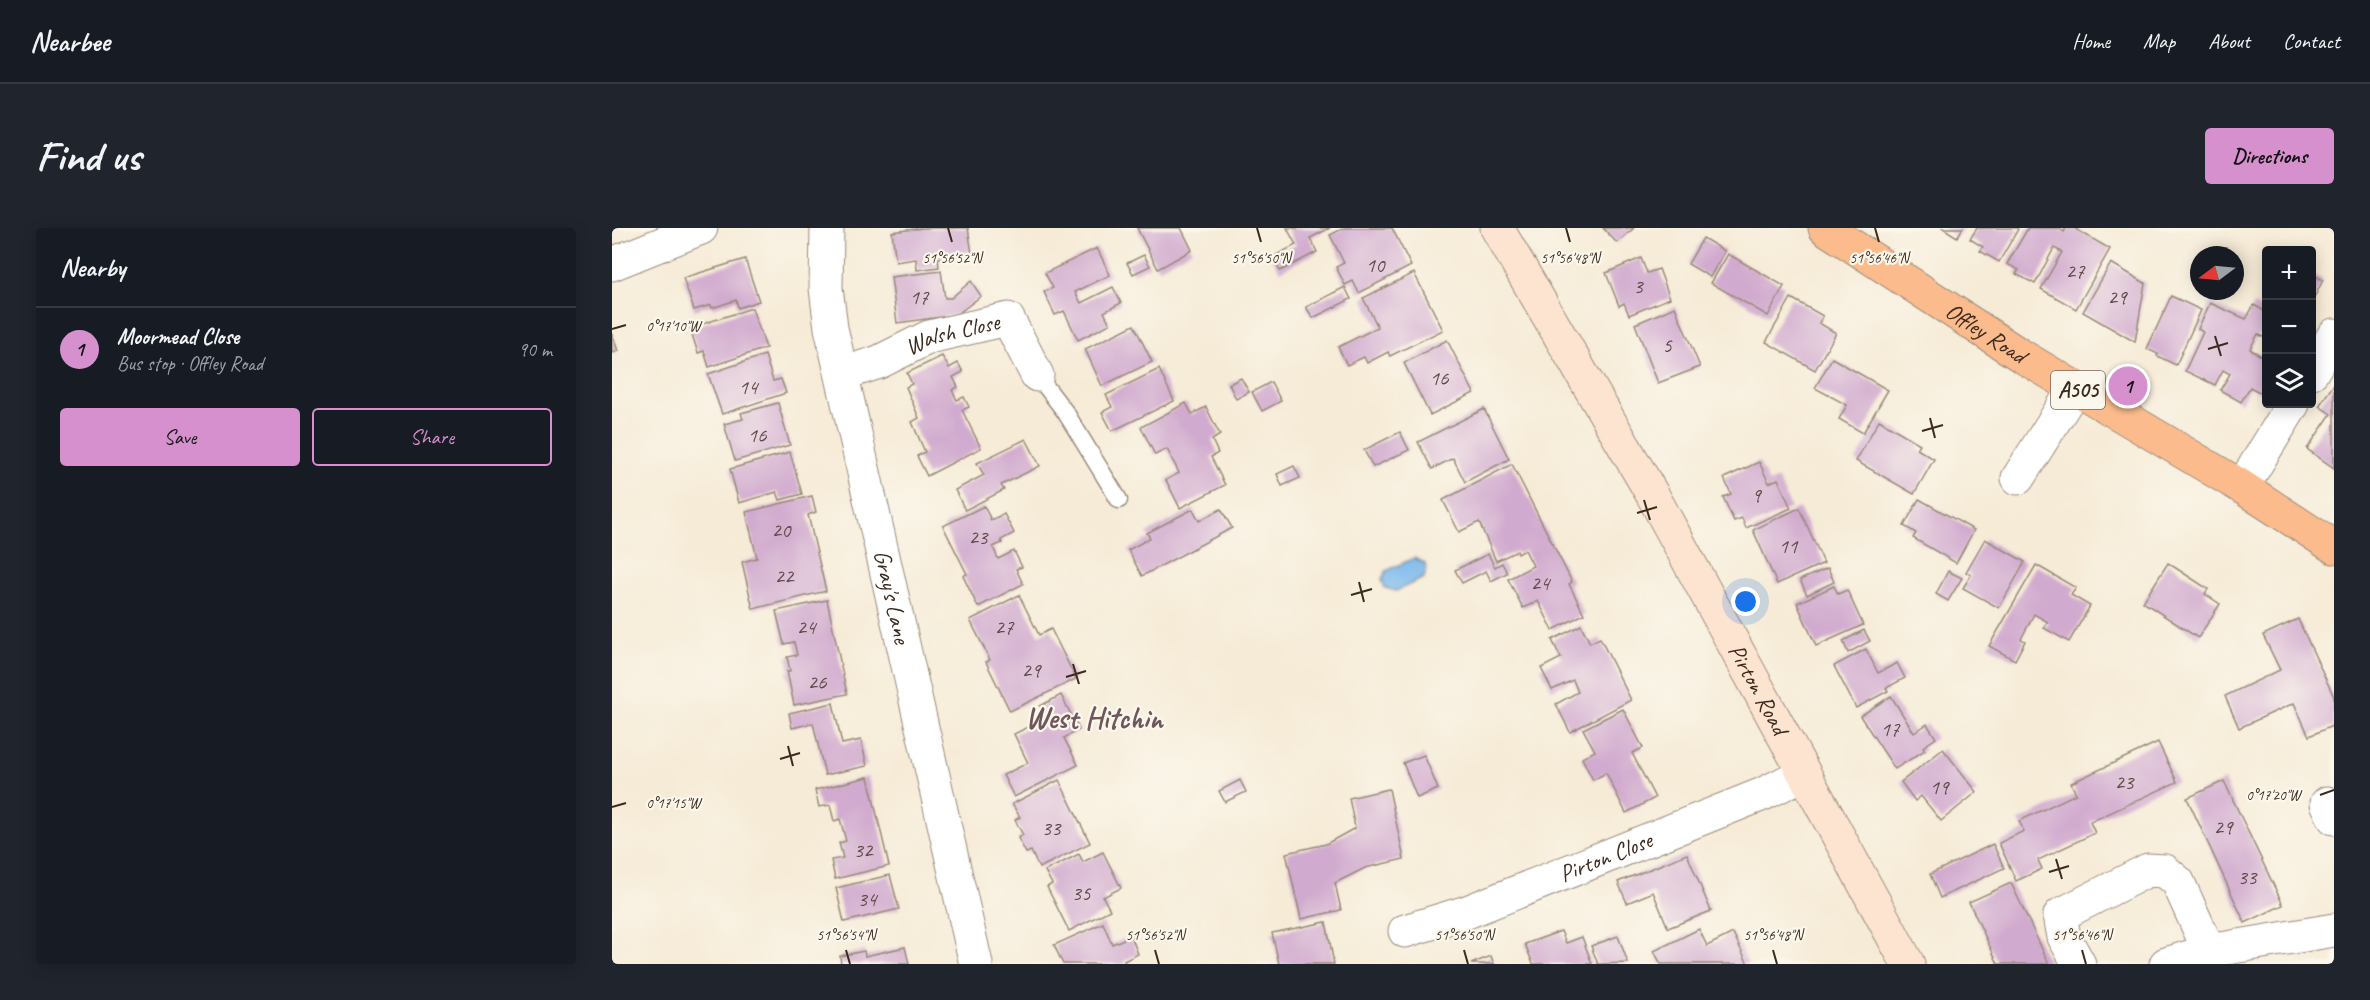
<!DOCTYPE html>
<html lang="en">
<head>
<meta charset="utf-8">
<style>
  :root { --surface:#171b24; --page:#20242c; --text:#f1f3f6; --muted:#9ea1a6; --line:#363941; --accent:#d690ce }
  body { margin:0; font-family:Caveat,sans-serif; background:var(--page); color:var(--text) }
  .controls { position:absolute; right:18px; top:18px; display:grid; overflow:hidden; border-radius:6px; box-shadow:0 3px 15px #0003 }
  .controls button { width:54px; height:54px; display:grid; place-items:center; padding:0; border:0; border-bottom:2px solid var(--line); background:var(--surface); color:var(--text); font:30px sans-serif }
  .compass { position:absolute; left:1578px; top:18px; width:54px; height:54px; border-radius:50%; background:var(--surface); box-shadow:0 3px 15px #0003; rotate:254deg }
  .you { position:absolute; left:1134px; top:374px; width:21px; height:21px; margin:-15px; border:4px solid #fff; border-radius:50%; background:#1a73e8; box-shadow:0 0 0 9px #1a73e833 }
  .badge { display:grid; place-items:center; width:39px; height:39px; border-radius:50%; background:var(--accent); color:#111; font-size:20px; font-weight:700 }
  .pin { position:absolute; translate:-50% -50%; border:3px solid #fff; box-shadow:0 2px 6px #0006 }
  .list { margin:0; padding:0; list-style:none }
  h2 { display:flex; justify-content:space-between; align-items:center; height:78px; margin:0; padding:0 24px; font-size:26px }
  h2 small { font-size:20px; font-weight:400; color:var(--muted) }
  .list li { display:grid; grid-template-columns:39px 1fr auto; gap:18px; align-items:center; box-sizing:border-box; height:84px; padding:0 24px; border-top:2px solid var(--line) }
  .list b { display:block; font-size:22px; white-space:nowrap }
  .list p { margin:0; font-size:20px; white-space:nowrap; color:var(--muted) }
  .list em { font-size:20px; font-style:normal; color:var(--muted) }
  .actions { display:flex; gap:12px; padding:18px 24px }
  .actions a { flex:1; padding:14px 0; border:2px solid var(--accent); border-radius:6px; text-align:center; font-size:21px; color:var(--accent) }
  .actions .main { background:var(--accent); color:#111 }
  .icon { flex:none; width:33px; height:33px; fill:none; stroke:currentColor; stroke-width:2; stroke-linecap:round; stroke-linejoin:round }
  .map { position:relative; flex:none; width:1722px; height:736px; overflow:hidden; border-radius:6px }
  header { display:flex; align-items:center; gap:36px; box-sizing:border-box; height:84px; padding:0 30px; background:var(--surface); border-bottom:2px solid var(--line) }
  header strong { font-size:28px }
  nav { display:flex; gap:33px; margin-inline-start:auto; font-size:21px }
  .intro { display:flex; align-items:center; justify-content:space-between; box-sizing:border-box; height:144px; padding:0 36px }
  h1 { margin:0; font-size:42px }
  .button { padding:15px 27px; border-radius:6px; background:var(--accent); color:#111; font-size:21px; font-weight:700 }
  main { display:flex; gap:36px; padding:0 36px }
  aside { flex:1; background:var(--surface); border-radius:6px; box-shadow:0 3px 15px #0003 }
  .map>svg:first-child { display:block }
  .water { fill:#7ab8ed; stroke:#5a7186; stroke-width:1.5 }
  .building { fill:#d1abcf }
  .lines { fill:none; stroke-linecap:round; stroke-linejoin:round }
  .service-casing { stroke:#988a7a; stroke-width:19 }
  .minor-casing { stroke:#988a7a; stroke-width:35 }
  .secondary-casing { stroke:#988a7a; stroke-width:35 }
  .primary-casing { stroke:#988a7a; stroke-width:35 }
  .service { stroke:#fff; stroke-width:16 }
  .minor { stroke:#fff; stroke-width:33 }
  .secondary { stroke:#fde4d1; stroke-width:33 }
  .primary { stroke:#fbbb8d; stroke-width:33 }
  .ticks { fill:none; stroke:#3b2a1e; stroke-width:2 }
  .labels { text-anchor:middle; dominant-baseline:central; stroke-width:4.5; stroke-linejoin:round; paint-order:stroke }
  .number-label { font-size:21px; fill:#604a4a }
  .shield { fill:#fbf7ec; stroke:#75685c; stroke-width:1.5 }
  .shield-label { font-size:22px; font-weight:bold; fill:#3b2a1e }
  .street-label { font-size:24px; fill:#3b2a1e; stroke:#fbf7ec }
  .district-label { font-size:30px; font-weight:bold; fill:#70575c; stroke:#fbf7ec }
  .ticks-label { font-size:15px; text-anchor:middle; fill:#3b2a1e; stroke:#fbf7ec; stroke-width:4.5; stroke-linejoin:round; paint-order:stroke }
</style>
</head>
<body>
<header>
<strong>Nearbee</strong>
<nav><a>Home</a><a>Map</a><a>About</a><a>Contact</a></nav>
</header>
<div class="intro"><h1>Find us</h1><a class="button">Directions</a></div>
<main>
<aside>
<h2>Nearby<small></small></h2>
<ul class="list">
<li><span class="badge">1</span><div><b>Moormead Close</b><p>Bus stop · Offley Road</p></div><em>90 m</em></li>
</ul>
<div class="actions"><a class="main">Save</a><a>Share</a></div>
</aside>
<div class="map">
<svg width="1722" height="736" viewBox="0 0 1722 736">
  <rect width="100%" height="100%" fill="#fbf7ec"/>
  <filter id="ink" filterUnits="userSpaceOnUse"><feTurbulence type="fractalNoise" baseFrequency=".0167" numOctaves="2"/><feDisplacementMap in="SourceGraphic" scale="12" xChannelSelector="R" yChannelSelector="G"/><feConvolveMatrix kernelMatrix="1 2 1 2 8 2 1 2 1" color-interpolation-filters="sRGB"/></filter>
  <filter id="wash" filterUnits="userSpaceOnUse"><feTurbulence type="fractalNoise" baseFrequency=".008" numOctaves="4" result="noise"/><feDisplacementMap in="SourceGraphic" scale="24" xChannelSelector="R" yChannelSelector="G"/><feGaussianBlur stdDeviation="1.35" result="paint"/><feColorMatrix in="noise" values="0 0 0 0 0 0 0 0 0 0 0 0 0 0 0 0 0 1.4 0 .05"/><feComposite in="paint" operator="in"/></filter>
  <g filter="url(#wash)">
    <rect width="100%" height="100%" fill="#f6ebd7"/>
    <!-- water -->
    <polygon class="water" points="802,330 813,336 814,342 812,350 784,363 773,360 770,351 774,343"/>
    <g id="blocks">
      <!-- building -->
      <g class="building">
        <polygon points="311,0 356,0 360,26 326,30 327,39 305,42 304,31 284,34 280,4"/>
        <polygon points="525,0 569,0 580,22 546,41"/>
        <polygon points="675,0 718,0 698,10 705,24 668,43 660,29 684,17"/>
        <polygon points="732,0 780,0 799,38 747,65 741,53 733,57 724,39 732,35 718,7"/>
        <polygon points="991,0 1022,0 1005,15"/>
        <polygon points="1331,0 1351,0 1345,9"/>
        <polygon points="1365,0 1404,0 1406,1 1387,34 1368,23 1371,19 1358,11"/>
        <polygon points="1416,0 1446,0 1452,4 1454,0 1462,0 1498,21 1464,81 1429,61 1450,24 1442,20 1423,56 1404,46 1407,42 1395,36"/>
        <polygon points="1091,10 1113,23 1098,49 1076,36"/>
        <polygon points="485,20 498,47 463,64 469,75 501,59 509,75 492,84 498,96 466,112 452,83 443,87 432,64 441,60 433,45"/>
        <polygon points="1116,26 1172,58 1156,88 1099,55"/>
        <polygon points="532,27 538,38 521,46 515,35"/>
        <polygon points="1029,30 1035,45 1047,41 1058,70 1017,87 1012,75 1007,78 994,45"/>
        <polygon points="133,31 147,73 126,80 124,72 100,80 99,77 82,82 71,50"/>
        <polygon points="1499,35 1533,55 1523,114 1471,84"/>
        <polygon points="329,43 333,70 339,70 359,53 369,68 344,87 285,95 279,49"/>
        <polygon points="802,45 831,102 778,128 776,124 755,135 752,129 735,137 726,119 766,99 751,70"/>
        <polygon points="1700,46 1711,52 1700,74"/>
        <polygon points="733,59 739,71 701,90 694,79"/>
        <polygon points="1559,68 1589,82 1564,137 1545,128 1546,126 1535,121"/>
        <polygon points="1179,70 1211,88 1207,95 1224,105 1203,142 1154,114"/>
        <polygon points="1598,75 1634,91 1642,77 1654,84 1654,111 1646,106 1638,121 1654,131 1654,154 1649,165 1638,159 1629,174 1608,162 1618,146 1611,142 1603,157 1573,143 1591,104 1586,101"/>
        <polygon points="1063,79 1088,139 1046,155 1023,96"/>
        <polygon points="140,80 154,120 97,139 92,123 86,125 78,100"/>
        <polygon points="522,97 540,134 490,158 473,121"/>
        <polygon points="0,106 6,123 0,125"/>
        <polygon points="835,112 862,165 818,187 792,135"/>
        <polygon points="153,127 161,153 169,151 174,165 110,186 96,146"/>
        <polygon points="330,128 337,140 346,135 351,144 341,149 346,159 340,162 345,172 352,169 357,179 350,182 369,220 315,248 305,228 313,224 300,194 307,190 294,159 300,156 295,145"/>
        <polygon points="1220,130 1276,162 1251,205 1227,191 1235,177 1203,160"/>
        <polygon points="547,141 562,173 500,203 490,184 500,179 494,167"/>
        <polygon points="629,150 637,164 624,171 617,156"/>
        <polygon points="659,154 669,173 650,183 640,164"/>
        <polygon points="1722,156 1722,240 1695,221 1719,186 1707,178"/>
        <polygon points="166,175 178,217 123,233 112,196 131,191 129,185"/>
        <polygon points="574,175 580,186 594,179 608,207 600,212 606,225 599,229 613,257 568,280 554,252 567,245 555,221 543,227 529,199"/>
        <polygon points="872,181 897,231 853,254 841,230 820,241 806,214"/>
        <polygon points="1267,192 1308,216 1305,221 1322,231 1302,266 1244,233"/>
        <polygon points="788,204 797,222 761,239 752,222"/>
        <polygon points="414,211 428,238 389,257 392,262 353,282 343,262 372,247 365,235"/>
        <polygon points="178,224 190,266 168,272 165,264 127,275 118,241"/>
        <polygon points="1147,234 1157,255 1166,251 1179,280 1134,300 1130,290 1122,293 1111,269 1119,266 1112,250"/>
        <polygon points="900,236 960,354 957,356 972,386 941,402 926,373 911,380 896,351 921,338 913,322 906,326 905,323 884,333 867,294 847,304 831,272"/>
        <polygon points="682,238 688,250 670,258 665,246"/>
        <polygon points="200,268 204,284 196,287 214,363 141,381 130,334 145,330 134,284"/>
        <polygon points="1307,271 1362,302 1344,335 1301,310 1304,305 1292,298"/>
        <polygon points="372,278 379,292 392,286 402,305 389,312 390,315 381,319 386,331 402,323 410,339 404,341 411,356 366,379 351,348 355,346 331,298"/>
        <polygon points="1187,280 1212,335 1165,356 1141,302"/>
        <polygon points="581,281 587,293 609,281 620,300 530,348 516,322 538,310 535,305"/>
        <polygon points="1373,311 1413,334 1387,380 1351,360 1359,347 1354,344"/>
        <polygon points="876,326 883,339 890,335 895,345 879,353 874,343 850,355 843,342"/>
        <polygon points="1556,335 1596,361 1593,366 1608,376 1586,410 1531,374"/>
        <polygon points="1424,337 1464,360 1459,367 1478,378 1457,414 1432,400 1436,394 1422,386 1409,411 1413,413 1403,432 1377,418"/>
        <polygon points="1216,340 1222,354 1195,367 1188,352"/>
        <polygon points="1336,343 1350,350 1336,373 1324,366"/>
        <polygon points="1222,358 1226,366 1235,362 1251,397 1204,418 1185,375"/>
        <polygon points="407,367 427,407 439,401 464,451 398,483 374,434 378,432 358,392"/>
        <polygon points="215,372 235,466 182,477 175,443 178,443 175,429 185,427 182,414 172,416 164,383"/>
        <polygon points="1686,391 1722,469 1722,503 1720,498 1697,508 1682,475 1627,500 1613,468 1668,442 1651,407"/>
        <polygon points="969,397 978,415 988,410 1019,472 958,504 944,476 966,464 961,452 940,462 929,440 949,430 940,412"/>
        <polygon points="1252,402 1258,413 1236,425 1231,413"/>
        <polygon points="1254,421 1266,445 1285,435 1293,450 1274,460 1276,463 1244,480 1222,438"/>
        <polygon points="449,467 467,502 452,510 466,537 402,569 391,547 416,535 402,506 434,490 428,478"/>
        <polygon points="1279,468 1302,505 1315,496 1324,510 1311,519 1313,522 1283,541 1248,488"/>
        <polygon points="221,475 230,516 249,512 255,538 213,547 201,495 180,500 177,485"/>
        <polygon points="1011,481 1031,520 1020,525 1043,570 1014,585 994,545 981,552 970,530 983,523 971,501"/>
        <polygon points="1546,514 1565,554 1478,594 1483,605 1426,632 1430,641 1404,653 1387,615 1412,603 1407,593 1464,566 1459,555"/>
        <polygon points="1331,521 1365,564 1329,593 1309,568 1303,573 1289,554"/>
        <polygon points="812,527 826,561 805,570 791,535"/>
        <polygon points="256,549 277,638 223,651 219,632 231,630 227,615 234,613 228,591 222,593 218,577 207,579 203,562"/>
        <polygon points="447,552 478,615 427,640 419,623 414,625 406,610 411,607 403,592 408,589 400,576"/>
        <polygon points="628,552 634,564 613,574 607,563"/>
        <polygon points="1612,553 1671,677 1633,695 1575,570"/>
        <polygon points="777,561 792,631 753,640 723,655 729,682 689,691 674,625 714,616 743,600 737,570"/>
        <polygon points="1381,616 1392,640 1328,670 1318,646"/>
        <polygon points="491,624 509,660 491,669 498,682 457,703 435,659 440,656 433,643 467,626 471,634"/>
        <polygon points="1075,626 1099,683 1056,700 1041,664 1015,675 1006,654"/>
        <polygon points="278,647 287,681 232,694 224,660"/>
        <polygon points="1399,655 1422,704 1437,736 1386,736 1380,723 1357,674"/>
        <polygon points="714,694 722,736 667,736 660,705"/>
        <polygon points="491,695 500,716 519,708 526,726 512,733 513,736 451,736 442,717"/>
        <polygon points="1087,701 1095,718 1121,705 1136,736 1049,736 1042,723"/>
        <polygon points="949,703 954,715 970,709 980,736 921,736 913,716"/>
        <polygon points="1006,708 1016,735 986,736 979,718"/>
        <polygon points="293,719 297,736 229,736 228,728 252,723 253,728"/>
        <polygon points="879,728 882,736 859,736"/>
      </g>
    </g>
  </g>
  <g filter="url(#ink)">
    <use href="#blocks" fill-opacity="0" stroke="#988a7a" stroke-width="1.5"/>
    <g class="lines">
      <!-- service casing -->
      <g class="service-casing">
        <polyline id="service" points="425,147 454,185 507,272"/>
      </g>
      <!-- minor casing -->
      <g class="minor-casing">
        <g id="minor">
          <path id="s1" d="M215,0L214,60L219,100L364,736"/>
          <polyline points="0,36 89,0"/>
          <polyline points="1700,144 1722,107"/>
          <path id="s2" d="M230,146L267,134L317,109L396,91L425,147"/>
          <polyline points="1406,250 1463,160"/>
          <polyline points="1630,259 1681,176"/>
          <polyline points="1715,575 1722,590"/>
          <path id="s3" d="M793,703L855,684L1151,566L1191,546"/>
          <polyline points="1467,736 1452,709 1448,687 1536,642 1553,643 1566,654 1597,723"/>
          <polyline points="1554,736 1597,723 1722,702"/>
        </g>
      </g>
      <!-- secondary casing -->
      <g class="secondary-casing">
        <g id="secondary">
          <path id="s4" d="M885,0L1040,266L1296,736"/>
        </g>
      </g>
      <!-- primary casing -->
      <g class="primary-casing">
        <g id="primary">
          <path id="s5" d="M1213,0L1408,127L1630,259L1722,319"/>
        </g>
      </g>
      <!-- service -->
      <use href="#service" class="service"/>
      <!-- minor -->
      <use href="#minor" class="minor"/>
      <!-- secondary -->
      <use href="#secondary" class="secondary"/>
      <!-- primary -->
      <use href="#primary" class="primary"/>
    </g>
  </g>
  <!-- ticks -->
  <path class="ticks" d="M336,0L340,14M645,0L649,14M954,0L958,14M1263,0L1267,14M0,101L14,97M1603,108L1609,128M1596,121L1616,115M1318,190L1323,210M1310,203L1331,197M1032,272L1038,292M1025,285L1045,279M747,354L752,374M739,367L760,361M461,436L467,456M454,449L474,443M176,518L181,538M168,531L188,525M1708,567L1722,562M0,579L14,575M1444,631L1450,651M1437,644L1457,638M234,722L238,736M543,722L547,736M852,722L856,736M1161,722L1165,736M1470,722L1474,736"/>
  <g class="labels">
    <!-- number labels -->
    <g class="number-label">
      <text x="763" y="37">10</text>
      <text x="1463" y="43">27</text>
      <text x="1026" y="58">3</text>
      <text x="307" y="69">17</text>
      <text x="1505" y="69">29</text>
      <text x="1055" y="117">5</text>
      <text x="827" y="150">16</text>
      <text x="136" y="159">14</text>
      <text x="145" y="207">16</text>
      <text x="1144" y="267">9</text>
      <text x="169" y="302">20</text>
      <text x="366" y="309">23</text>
      <text x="1176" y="318">11</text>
      <text x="172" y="348">22</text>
      <text x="928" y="355">24</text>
      <text x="194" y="399">24</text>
      <text x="392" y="399">27</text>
      <text x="419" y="442">29</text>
      <text x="205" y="454">26</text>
      <text x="1278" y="501">17</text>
      <text x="1512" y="554">23</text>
      <text x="1327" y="559">19</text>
      <text x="1611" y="599">29</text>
      <text x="439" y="600">33</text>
      <text x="251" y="622">32</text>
      <text x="1635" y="649">33</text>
      <text x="469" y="665">35</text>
      <text x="255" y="671">34</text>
    </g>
    <!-- shield labels -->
    <rect class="shield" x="1439" y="143" width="54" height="38" rx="4.5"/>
    <g class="shield-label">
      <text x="1466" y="162">A505</text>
    </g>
    <!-- street labels -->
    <g class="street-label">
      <text stroke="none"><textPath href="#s5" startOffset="192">Offley Road</textPath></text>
      <text stroke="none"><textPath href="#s2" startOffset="118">Walsh Close</textPath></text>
      <text stroke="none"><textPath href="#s1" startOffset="376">Gray's Lane</textPath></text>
      <text stroke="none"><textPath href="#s4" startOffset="530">Pirton Road</textPath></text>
      <text stroke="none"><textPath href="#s3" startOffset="214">Pirton Close</textPath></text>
    </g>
    <!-- district labels -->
    <g class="district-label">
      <text x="482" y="490">West Hitchin</text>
    </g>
  </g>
  <g class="ticks-label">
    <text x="340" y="35">51°56'52"N</text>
    <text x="649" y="35">51°56'50"N</text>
    <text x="958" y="35">51°56'48"N</text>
    <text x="1267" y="35">51°56'46"N</text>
    <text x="61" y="103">0°17'10"W</text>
    <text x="1661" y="572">0°17'20"W</text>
    <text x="61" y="580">0°17'15"W</text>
    <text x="234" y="712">51°56'54"N</text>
    <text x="543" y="712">51°56'52"N</text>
    <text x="852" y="712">51°56'50"N</text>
    <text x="1161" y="712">51°56'48"N</text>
    <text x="1470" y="712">51°56'46"N</text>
  </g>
</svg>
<div class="controls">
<button>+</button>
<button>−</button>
<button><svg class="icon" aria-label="layers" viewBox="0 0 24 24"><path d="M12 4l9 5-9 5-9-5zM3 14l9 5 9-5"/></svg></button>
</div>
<svg class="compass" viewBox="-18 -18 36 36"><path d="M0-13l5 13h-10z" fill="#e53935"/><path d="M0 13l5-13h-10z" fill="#9ea1a6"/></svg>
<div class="you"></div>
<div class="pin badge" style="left:1516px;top:158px">1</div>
</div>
</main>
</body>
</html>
